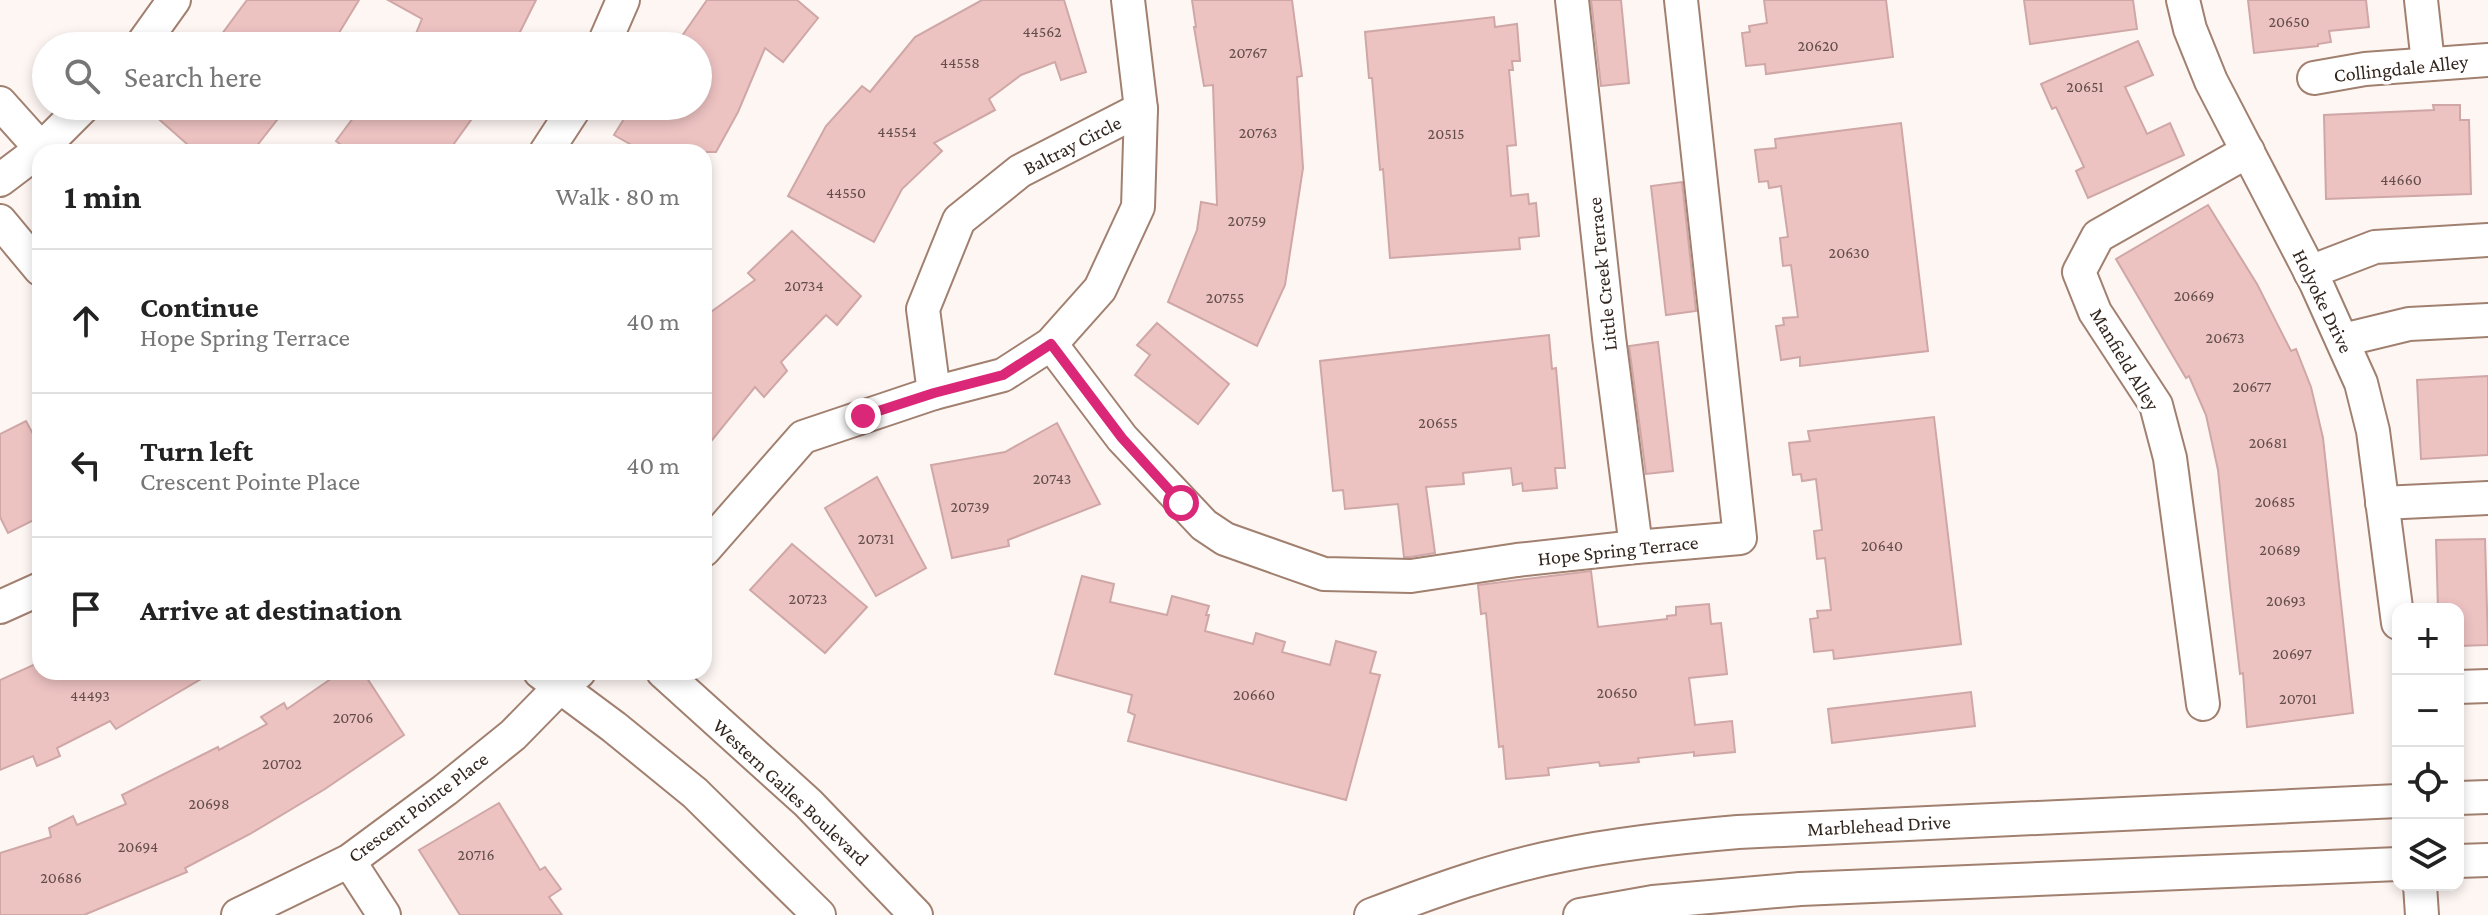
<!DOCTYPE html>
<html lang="en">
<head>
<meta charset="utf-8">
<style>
  :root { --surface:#fff; --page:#f2f2f2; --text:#222; --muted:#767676; --line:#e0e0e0 }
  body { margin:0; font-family:"Crimson Pro",serif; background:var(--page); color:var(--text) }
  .controls { position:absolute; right:24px; bottom:24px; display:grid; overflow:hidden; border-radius:16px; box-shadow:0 4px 12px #0003 }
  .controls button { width:72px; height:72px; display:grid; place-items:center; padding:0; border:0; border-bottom:2px solid var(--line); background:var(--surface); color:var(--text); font:40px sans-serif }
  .stop { position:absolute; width:24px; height:24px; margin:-18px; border:6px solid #db2777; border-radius:50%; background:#fff }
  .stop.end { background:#db2777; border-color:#fff; box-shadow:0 2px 8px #0008 }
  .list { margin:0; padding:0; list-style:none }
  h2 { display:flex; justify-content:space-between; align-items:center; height:104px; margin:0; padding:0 32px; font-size:34px }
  h2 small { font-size:26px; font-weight:400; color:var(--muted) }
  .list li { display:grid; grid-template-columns:52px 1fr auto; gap:24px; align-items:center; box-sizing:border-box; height:144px; padding:0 32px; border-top:2px solid var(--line) }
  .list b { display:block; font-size:30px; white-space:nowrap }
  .list p { margin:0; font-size:26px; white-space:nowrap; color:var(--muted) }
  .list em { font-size:26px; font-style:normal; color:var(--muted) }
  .icon { flex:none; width:44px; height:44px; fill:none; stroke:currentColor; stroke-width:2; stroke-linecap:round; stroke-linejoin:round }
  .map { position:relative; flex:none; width:2488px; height:915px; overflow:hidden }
  .search { position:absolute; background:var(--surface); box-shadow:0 4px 12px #0003; left:32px; top:32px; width:680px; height:88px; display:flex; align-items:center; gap:20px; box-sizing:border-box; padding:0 28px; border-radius:44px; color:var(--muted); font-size:30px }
  .panel { position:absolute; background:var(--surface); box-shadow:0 4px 12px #0003; left:32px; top:144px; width:680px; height:536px; border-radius:24px }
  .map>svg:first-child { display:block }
  .building { fill:#edc3c2; stroke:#cfa7a6; stroke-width:2 }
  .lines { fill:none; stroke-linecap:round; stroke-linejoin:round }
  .minor-casing { stroke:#a18070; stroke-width:36 }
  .minor { stroke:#fff; stroke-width:32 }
  .route { stroke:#db2777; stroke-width:10 }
  .labels { text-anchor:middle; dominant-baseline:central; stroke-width:7; stroke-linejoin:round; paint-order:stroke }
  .number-label { font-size:16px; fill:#624d48 }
  .street-label { font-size:20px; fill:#33261f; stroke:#fff }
</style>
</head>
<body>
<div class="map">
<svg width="2488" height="915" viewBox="0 0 2488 915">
  <rect width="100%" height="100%" fill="#fef6f3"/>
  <!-- building -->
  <g class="building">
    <polygon points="247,0 359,0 331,46 213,46"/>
    <polygon points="388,0 536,0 513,46 411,46 422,19"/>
    <polygon points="707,0 797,0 818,18 783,62 765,48 738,112 716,152 644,152 614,135 632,106 698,106 698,46 675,46"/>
    <polygon points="982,0 1064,0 1086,72 1061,80 1055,62 1021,75 989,99 995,110 934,143 942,151 902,189 874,242 788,196 826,126 862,86 870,92 915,37"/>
    <polygon points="1192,0 1292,0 1302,76 1297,77 1303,168 1285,285 1257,346 1168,302 1197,230 1201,202 1217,205 1213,85 1204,86 1194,27 1196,27"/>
    <polygon points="1591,0 1621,0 1629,83 1601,86"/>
    <polygon points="1764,0 1886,0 1893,57 1766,74 1765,64 1746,66 1742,33 1750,32 1749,26 1767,23"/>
    <polygon points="2024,0 2133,0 2137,29 2030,44"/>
    <polygon points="2248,0 2366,0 2369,27 2329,31 2331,42 2318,44 2318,46 2254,53"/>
    <polygon points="1494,17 1495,27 1517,24 1520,61 1512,61 1513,70 1509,70 1516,145 1507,146 1511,196 1528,194 1529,204 1536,203 1539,236 1519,238 1520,249 1390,258 1383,169 1380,170 1372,78 1369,78 1365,32"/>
    <polygon points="2138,41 2153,75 2125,87 2147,134 2170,123 2184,155 2088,198 2076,171 2084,167 2056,107 2052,109 2041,84"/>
    <polygon points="2433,105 2460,105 2460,120 2469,120 2471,194 2326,199 2324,115 2434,110"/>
    <polygon points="144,106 288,106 252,152 196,152"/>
    <polygon points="362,106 481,106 448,152 350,152 336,141"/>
    <polygon points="1901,123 1928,351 1800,366 1800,357 1781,360 1776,326 1784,325 1783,318 1798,317 1791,265 1783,266 1780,238 1788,237 1781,186 1769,188 1768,181 1759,182 1755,150 1776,148 1775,139"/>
    <polygon points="1682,182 1696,311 1666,315 1651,186"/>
    <polygon points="2208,205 2257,284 2291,351 2296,349 2311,387 2323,438 2353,713 2247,727 2243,673 2240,674 2230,587 2218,470 2206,415 2189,376 2186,378 2116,259"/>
    <polygon points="792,231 861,296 837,325 826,315 781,362 787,371 764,397 755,387 704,450 704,317 755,280 748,273"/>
    <polygon points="1157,323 1229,384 1198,424 1135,375 1150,355 1137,345"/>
    <polygon points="1549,335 1552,369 1556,368 1565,468 1555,468 1557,488 1523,491 1522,483 1513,485 1511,468 1463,473 1464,484 1426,487 1435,553 1410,557 1404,557 1398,504 1345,509 1343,490 1333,491 1320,361"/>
    <polygon points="1658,342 1673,471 1646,474 1629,346"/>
    <polygon points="2488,376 2488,455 2421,459 2417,380"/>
    <polygon points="1934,417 1961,644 1834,659 1833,650 1814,652 1810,619 1818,618 1817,611 1831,610 1825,558 1817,559 1814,531 1822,530 1816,479 1802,481 1801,474 1793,475 1789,443 1810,441 1808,431"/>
    <polygon points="26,421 40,447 40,517 8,533 0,517 0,434"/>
    <polygon points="1057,423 1100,504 1008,540 1009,546 952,558 931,465 1005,452"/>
    <polygon points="877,477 926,568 876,596 825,508"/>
    <polygon points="2485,539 2488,645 2458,646 2458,609 2438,609 2436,540"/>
    <polygon points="792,544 867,607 825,653 750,590"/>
    <polygon points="1591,571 1598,627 1667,619 1667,616 1676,615 1676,607 1709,604 1711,624 1721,623 1727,674 1689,678 1695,725 1732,721 1735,752 1694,756 1694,752 1638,758 1639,762 1600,766 1599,762 1548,768 1549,775 1506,779 1503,746 1499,747 1486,613 1481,614 1478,585"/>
    <polygon points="1082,576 1114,584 1110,602 1167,615 1172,596 1209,606 1206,615 1209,615 1205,631 1253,644 1256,633 1285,642 1282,652 1330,665 1336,641 1376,652 1370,673 1380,675 1346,800 1128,741 1135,715 1128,712 1132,695 1055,674"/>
    <polygon points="40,662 40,672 213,672 116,729 110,721 57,748 60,756 37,766 33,756 0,770 0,680"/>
    <polygon points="341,672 363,672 404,735 325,789 250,834 185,868 187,872 84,915 0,915 0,853 51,837 49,828 73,816 77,825 126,804 122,795 218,747 219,750 267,724 261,717 284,703 287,709"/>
    <polygon points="1971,692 1975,726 1832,743 1828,709"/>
    <polygon points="499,803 540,870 545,867 561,889 549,897 562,915 460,915 419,850"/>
  </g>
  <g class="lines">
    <!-- minor casing -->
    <g class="minor-casing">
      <g id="minor">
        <polyline points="1572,0 1609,337 1636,547"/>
        <polyline points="2183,0 2190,29 2211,81 2316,283 2361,383 2373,431 2398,623"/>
        <polyline points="2421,0 2428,63"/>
        <polyline points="141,46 174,0"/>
        <polyline points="603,46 623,0"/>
        <polyline points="2314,78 2365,69 2488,60"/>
        <polyline points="0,103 44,152"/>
        <polyline points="546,152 576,106"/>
        <polyline points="0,180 41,149 84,106"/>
        <polyline points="0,221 40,269"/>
        <polyline points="2310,272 2375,247 2488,240"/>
        <polyline points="2343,340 2409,324 2488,320"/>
        <polyline points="1051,344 1122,438 1204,525 1225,539 1324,574 1411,576 1517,560 1636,547 1740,538 1681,0"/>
        <polyline points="934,393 923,309 959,220 1020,171 1141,109"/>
        <polyline points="2382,503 2488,498"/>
        <polyline points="704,550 803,437 934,393 1003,375 1051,344 1100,289 1138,207 1141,109 1128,0"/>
        <polyline points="0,607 40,589"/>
        <polyline points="540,672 614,727 695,793 819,915"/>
        <polyline points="663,672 808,803 916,915"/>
        <polyline points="2458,687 2488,686"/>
        <polyline points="2203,704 2170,458 2156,405 2095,312 2079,272 2098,236 2248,151"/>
        <polyline points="2458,798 2488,797"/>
        <polyline points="349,861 384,915"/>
        <polyline points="2458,861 2488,860"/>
        <polyline points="2420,885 2422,915"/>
        <polyline points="238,915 349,861 445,790 513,735 560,687 579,672"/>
        <path d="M1371,915C1434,891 1497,868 1563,855C1621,843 1679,837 1738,832L2398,801"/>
        <polyline points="1580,915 1653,902 1800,889 2398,864"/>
      </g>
    </g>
    <!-- minor -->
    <use href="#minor" class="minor"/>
  </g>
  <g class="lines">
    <!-- route -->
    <polyline class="route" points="863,416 934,393 1003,375 1051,344 1122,438 1181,503"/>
  </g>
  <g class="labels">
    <!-- number labels -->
    <g class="number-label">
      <text x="2289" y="21">20650</text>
      <text x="1042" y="31">44562</text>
      <text x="1818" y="45">20620</text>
      <text x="1248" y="52">20767</text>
      <text x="960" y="62">44558</text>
      <text x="2085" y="86">20651</text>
      <text x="897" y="131">44554</text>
      <text x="1258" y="132">20763</text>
      <text x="1446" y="133">20515</text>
      <text x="2401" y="179">44660</text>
      <text x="846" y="192">44550</text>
      <text x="1247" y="220">20759</text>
      <text x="1849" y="252">20630</text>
      <text x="804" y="285">20734</text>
      <text x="2194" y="295">20669</text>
      <text x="1225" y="297">20755</text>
      <text x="2225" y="337">20673</text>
      <text x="2252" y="386">20677</text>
      <text x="1438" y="422">20655</text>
      <text x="2268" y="442">20681</text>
      <text x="1052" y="478">20743</text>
      <text x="2275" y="501">20685</text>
      <text x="970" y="506">20739</text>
      <text x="876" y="538">20731</text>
      <text x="1882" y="545">20640</text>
      <text x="2280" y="549">20689</text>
      <text x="808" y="598">20723</text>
      <text x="2286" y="600">20693</text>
      <text x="2292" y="653">20697</text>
      <text x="1617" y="692">20650</text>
      <text x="1254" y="694">20660</text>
      <text x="90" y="695">44493</text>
      <text x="2298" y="698">20701</text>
      <text x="353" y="717">20706</text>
      <text x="282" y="763">20702</text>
      <text x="209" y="803">20698</text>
      <text x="138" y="846">20694</text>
      <text x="476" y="854">20716</text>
      <text x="61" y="877">20686</text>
    </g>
    <!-- street labels -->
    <g class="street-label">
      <text transform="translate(2401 68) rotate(-6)">Collingdale Alley</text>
      <text transform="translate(1072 145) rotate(-27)">Baltray Circle</text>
      <text transform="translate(1602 274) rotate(-96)">Little Creek Terrace</text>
      <text transform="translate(2323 301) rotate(64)">Holyoke Drive</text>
      <text transform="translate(2125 359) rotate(59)">Manfield Alley</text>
      <text transform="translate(1618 550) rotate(-6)">Hope Spring Terrace</text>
      <text transform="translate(791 792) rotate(43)">Western Gailes Boulevard</text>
      <text transform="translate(418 807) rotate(-37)">Crescent Pointe Place</text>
      <text transform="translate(1879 825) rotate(-3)">Marblehead Drive</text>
    </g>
  </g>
</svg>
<div class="controls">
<button>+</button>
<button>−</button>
<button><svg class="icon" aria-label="locate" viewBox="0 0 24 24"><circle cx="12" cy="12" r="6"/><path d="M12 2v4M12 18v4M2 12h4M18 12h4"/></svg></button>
<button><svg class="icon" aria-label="layers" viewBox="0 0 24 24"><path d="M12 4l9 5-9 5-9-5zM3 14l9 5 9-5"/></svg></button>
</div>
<div class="stop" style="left:1181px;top:503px"></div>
<div class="stop end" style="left:863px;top:416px"></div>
<div class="search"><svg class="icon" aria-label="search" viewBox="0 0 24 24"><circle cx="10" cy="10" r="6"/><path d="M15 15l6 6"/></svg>Search here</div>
<section class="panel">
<h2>1 min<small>Walk · 80 m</small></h2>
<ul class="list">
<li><svg class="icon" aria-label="ahead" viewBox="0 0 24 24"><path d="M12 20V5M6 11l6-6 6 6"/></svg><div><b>Continue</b><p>Hope Spring Terrace</p></div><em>40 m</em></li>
<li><svg class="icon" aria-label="left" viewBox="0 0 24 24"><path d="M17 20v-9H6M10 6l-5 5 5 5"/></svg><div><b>Turn left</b><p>Crescent Pointe Place</p></div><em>40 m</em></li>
<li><svg class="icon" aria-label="arrive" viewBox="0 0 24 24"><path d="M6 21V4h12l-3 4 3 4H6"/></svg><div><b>Arrive at destination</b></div></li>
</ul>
</section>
</div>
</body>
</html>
